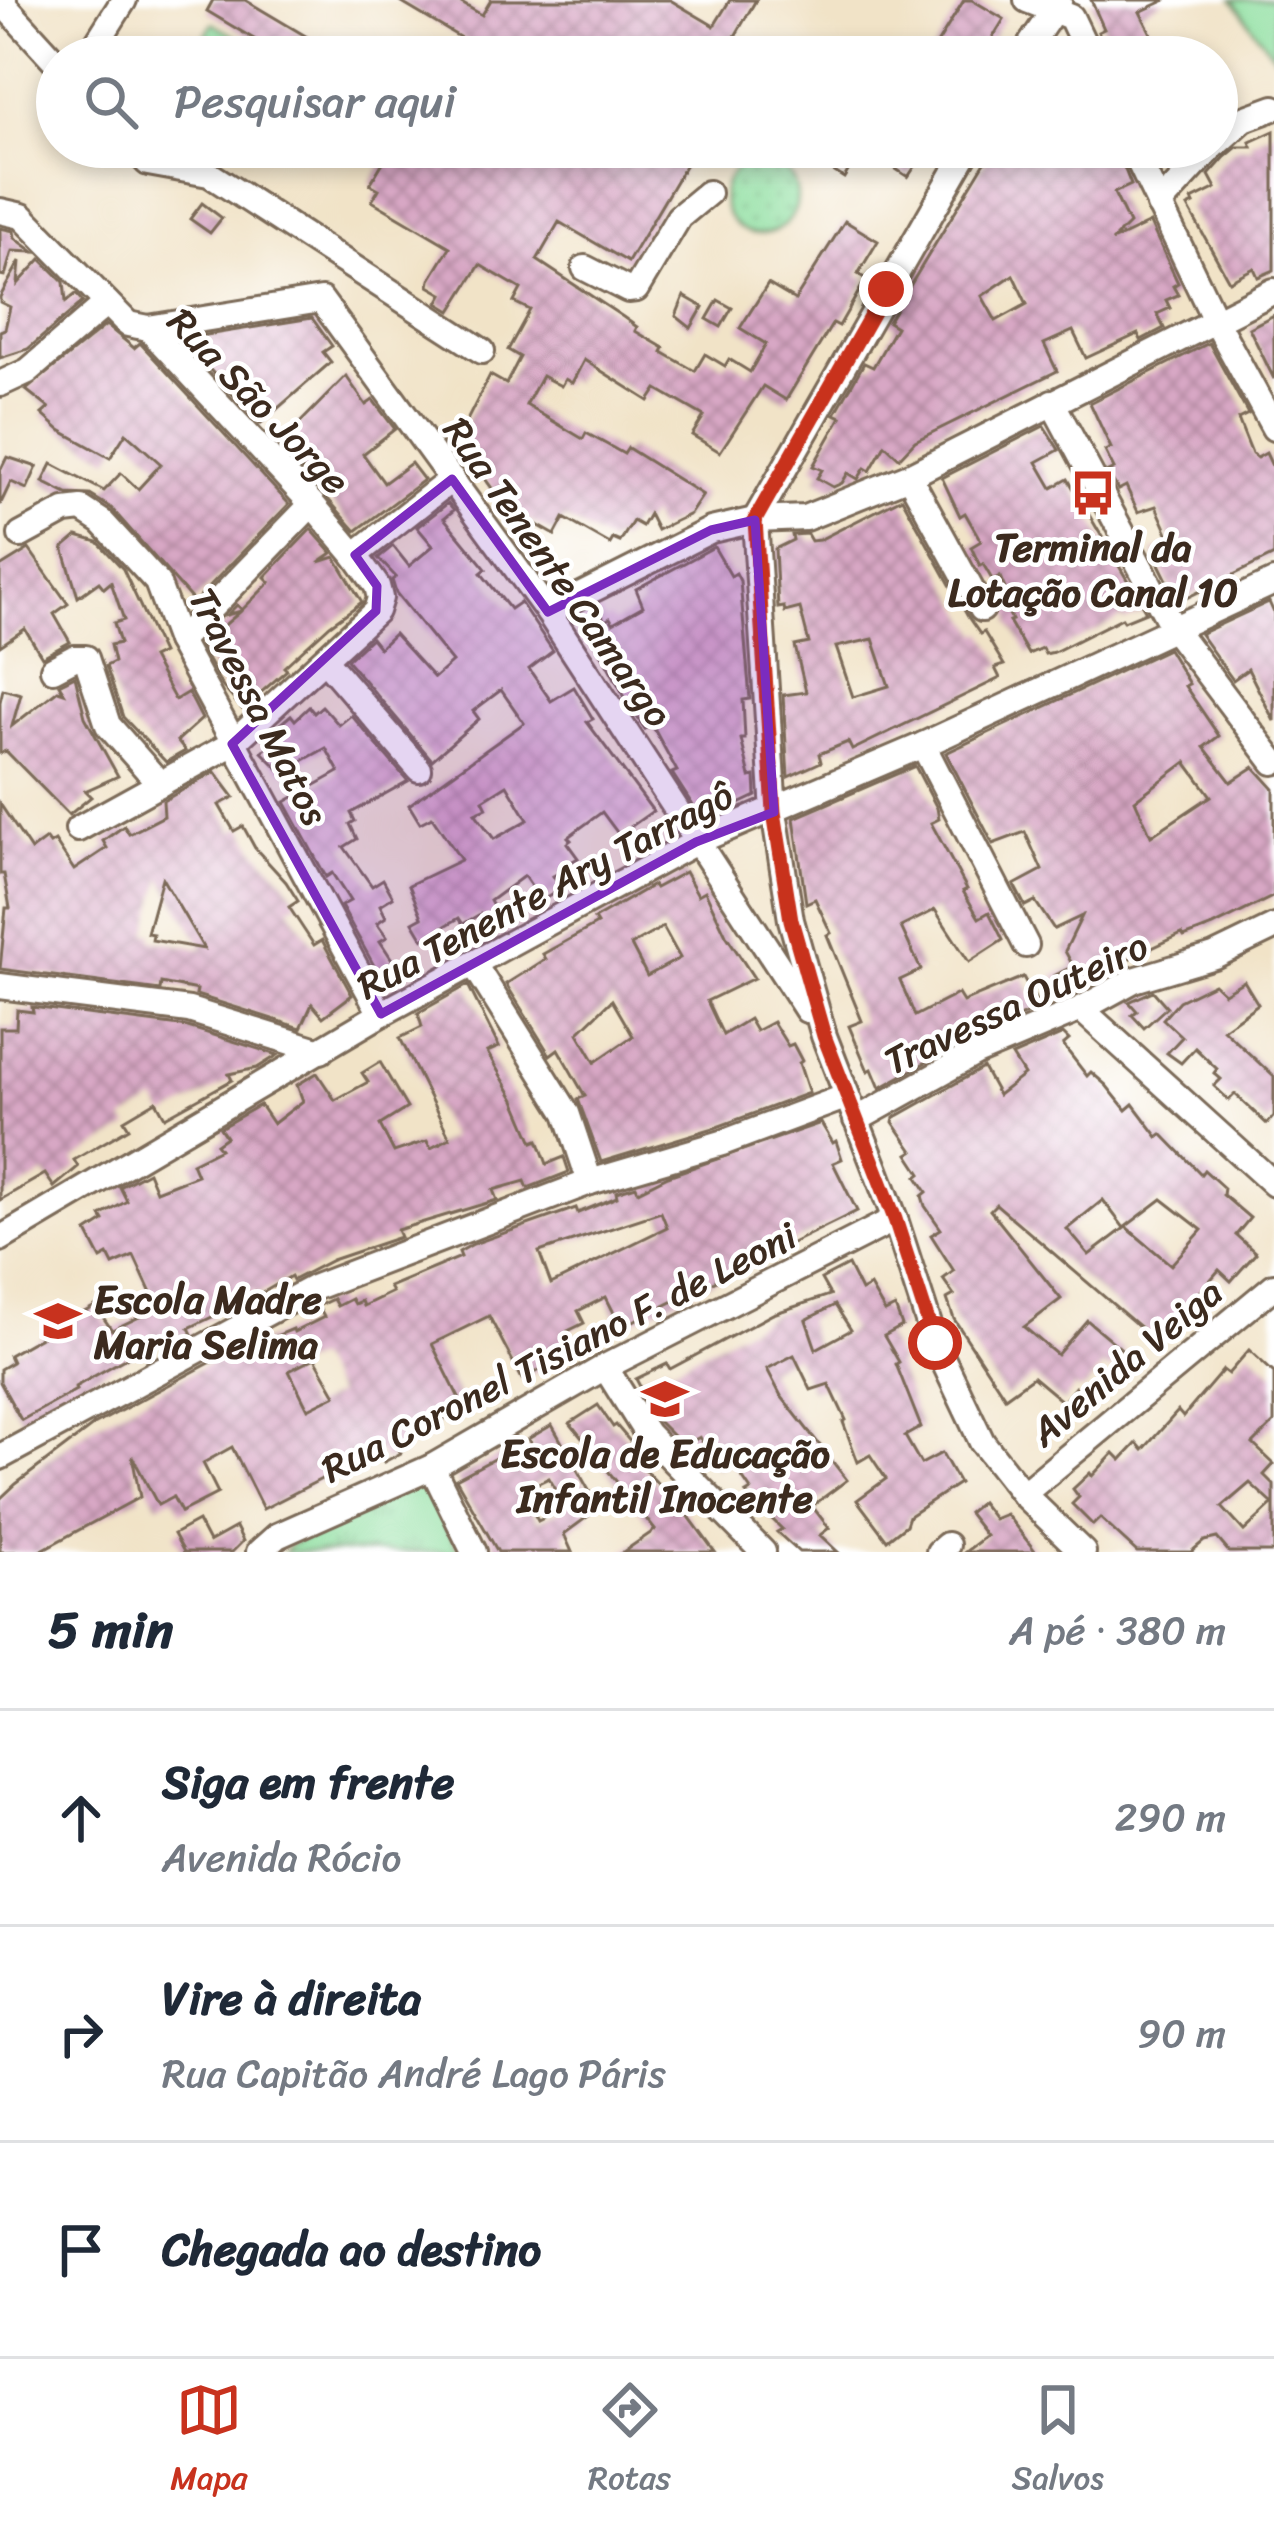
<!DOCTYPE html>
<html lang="pt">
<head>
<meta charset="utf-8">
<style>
  :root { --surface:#fff; --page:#f6f6f7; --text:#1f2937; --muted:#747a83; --line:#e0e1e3; --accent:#c8321e }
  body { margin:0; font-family:Sriracha,sans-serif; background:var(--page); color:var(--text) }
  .stop { position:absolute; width:36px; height:36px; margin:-27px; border:9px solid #c8321e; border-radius:50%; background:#fff }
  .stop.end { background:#c8321e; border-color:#fff; box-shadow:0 3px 12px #0008 }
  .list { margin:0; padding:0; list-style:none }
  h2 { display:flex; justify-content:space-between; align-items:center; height:156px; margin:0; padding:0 48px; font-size:51px }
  h2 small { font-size:39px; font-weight:400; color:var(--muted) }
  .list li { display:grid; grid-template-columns:78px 1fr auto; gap:36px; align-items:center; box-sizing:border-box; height:216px; padding:0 48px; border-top:3px solid var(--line) }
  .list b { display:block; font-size:45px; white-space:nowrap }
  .list p { margin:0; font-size:39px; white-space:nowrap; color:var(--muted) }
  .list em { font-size:39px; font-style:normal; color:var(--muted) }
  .icon { flex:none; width:66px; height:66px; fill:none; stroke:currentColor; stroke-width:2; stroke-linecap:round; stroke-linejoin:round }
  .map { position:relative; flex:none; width:1274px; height:1552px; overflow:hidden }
  .search { position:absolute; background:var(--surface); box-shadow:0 6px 18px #0003; left:36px; right:36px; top:36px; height:132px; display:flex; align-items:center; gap:30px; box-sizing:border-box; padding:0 42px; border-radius:66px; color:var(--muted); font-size:45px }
  .sheet { height:804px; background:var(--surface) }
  nav { display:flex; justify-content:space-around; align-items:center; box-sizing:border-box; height:168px; border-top:3px solid var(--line); background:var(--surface); font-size:33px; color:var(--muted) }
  nav a { display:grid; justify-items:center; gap:6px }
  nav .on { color:var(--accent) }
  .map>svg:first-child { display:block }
  .grass { fill:url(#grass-tufts); stroke:#64845e; stroke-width:3 }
  .garden { fill:url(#garden-dots); stroke:#64845e; stroke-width:3 }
  .pitch { fill:#8cde9e; stroke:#64845e; stroke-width:3 }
  .building { fill:url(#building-cross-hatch); fill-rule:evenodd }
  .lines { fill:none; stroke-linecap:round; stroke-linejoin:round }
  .minor-casing { stroke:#7b6b59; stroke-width:30 }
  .minor { stroke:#fff; stroke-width:24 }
  .route { stroke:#c8321e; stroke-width:15 }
  .marked { fill:#7b2cbf; fill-opacity:0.2; stroke:#7b2cbf; stroke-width:9; stroke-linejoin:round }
  .labels { text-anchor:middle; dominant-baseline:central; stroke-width:9; stroke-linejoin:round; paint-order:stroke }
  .street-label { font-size:39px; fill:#3b2a1e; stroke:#fff }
  .poi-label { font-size:39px; font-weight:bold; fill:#3b2a1e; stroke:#fff }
</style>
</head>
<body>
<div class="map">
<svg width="1274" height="1552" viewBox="0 0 1274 1552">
  <defs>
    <pattern id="grass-tufts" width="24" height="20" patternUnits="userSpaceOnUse" patternTransform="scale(3)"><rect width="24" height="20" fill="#8cde9e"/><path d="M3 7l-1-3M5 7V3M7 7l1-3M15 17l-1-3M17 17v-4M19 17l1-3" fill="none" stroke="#7abf88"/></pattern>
    <pattern id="garden-dots" width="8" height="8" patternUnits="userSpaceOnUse" patternTransform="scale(3)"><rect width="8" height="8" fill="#8cde9e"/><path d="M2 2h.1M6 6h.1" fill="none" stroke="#7abf88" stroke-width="1.8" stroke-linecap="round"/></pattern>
    <pattern id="building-cross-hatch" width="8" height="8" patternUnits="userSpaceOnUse" patternTransform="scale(3)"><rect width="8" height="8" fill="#d8a7c5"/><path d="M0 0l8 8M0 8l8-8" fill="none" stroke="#b0889f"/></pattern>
  </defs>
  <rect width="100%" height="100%" fill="#fff"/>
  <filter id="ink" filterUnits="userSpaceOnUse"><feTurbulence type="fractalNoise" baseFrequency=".00833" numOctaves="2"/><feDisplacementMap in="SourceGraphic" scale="24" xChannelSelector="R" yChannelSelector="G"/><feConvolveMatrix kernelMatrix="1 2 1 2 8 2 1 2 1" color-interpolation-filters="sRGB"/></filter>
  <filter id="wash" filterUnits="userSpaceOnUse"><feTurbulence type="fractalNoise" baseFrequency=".004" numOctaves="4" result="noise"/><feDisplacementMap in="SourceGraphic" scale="48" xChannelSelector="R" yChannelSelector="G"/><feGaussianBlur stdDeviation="2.7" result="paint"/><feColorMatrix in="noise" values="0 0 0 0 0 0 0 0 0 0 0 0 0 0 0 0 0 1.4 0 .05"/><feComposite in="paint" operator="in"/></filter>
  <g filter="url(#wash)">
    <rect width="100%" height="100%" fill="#f1e3c7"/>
    <!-- grass -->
    <polygon class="grass" points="423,1480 459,1552 284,1552 290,1545"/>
    <!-- garden -->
    <circle class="garden" cx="760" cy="197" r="37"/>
    <!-- pitch -->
    <g class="pitch">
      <polygon points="1232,0 1274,0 1274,56"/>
      <polygon points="213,23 269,57 193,57"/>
    </g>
    <g id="blocks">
      <!-- building -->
      <g class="building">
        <polygon points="213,0 245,0 341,57 284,57 207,11"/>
        <polygon points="397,0 456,0 482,15 491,0 670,0 714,26 730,0 756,0 734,38 766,57 515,57 500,48 495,57 457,57 466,41"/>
        <polygon points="964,0 972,0 1004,19 981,57 929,57"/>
        <polygon points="1091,0 1166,0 1140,12 1163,57 1109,57 1098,32 1104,29"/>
        <polygon points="1274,131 1274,270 1258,277 1254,268 1229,281 1188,207 1194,204 1192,200 1216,188 1209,175 1225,157 1237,147 1252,147 1250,142"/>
        <polygon points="392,147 416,147 435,158 441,147 696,147 628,262 559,222 537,260 623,317 637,327 635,331 664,348 662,352 695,371 705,354 725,366 729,359 750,372 766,344 740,328 768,284 795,300 845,221 878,241 858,274 866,279 839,326 833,323 786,400 763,386 720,452 692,435 704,416 657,389 649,401 584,360 572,383 565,379 561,386 542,376 526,405 583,439 586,433 624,454 628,448 703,495 690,514 657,530 649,514 642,526 633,521 620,542 613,539 610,544 564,518 555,535 525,518 520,527 457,440 490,375 506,384 520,357 508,350 530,310 514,302 521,289 480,265 451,311 438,303 443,294 429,286 430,280 450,247 372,201 379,189 370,184"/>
        <polygon points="845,147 859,153 844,178 830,169"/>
        <polygon points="910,147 928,147 908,177 896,169"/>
        <path d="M985,147H1116L1131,185L1114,193L1129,224L1112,241L1150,223L1178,283L1173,286L1178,295L1166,300L1170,308L1157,314L1164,328L1141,340L1138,334L1086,358L1073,331L1044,344L1057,371L915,441L899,458L885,445L870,471L865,468L858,479L848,473L842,483L833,487L817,478L822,470L813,466L841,417L835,414L864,363L873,367L896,327L888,322L988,157L984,154ZM1013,275L1027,304L996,321L982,296Z"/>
        <polygon points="1150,147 1190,147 1178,160 1161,168"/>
        <polygon points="202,203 222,218 210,233 190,219"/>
        <polygon points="0,228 14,231 15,238 34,252 12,251 5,276 0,275"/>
        <polygon points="41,259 64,282 66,302 76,294 83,302 28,349 0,358 0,331 5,329 10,307 0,302 0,297 20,261 18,284"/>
        <polygon points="684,296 703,307 691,328 676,316"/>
        <polygon points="718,300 732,308 721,327 707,319"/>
        <polygon points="1274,315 1274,379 1249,328"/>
        <polygon points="312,318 332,346 323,352 331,362 260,424 189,347 200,336"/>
        <polygon points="106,325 134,348 140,343 289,504 194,602 111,508 90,495 67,494 43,482 52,464 104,491 121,473 138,489 161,464 126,433 110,458 60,430 42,414 49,408 26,390"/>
        <polygon points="1209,343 1248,414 1238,419 1252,454 1257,458 1266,453 1274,470 1274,555 1178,602 1153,552 1173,544 1156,506 1138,512 1126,486 1118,490 1108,472 1114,469 1105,451 1111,448 1090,403"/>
        <polygon points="346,376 366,405 373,400 395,429 363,454 384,483 411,463 424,480 356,531 297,464 304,458 286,437"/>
        <polygon points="1044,426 1059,450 1037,462 1052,488 1068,479 1146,612 1124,621 1122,618 1054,652 1045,654 1042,648 1028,654 1009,621 1012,620 1007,610 1013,607 1000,577 993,581 983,564 980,566 971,547 981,541 965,513 960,516 942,478"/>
        <polygon points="7,457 37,467 27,489 11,482 0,505 0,471"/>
        <path d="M902,498L968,617L980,634L984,632L1004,665L995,668L1000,678L852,750L848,742L819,754L821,762L788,777L783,695L806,692L795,646L809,643L800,608L785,612L784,607L778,608L775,549L793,540L792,535L807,534L811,541L819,540ZM873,639L889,686L853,697L836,647Z"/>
        <path d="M448,503L454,510L444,518L486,569L481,573L510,609L520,602L553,651L529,669L551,701L574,687L593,719L587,722L653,811L619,835L602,812L568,837L571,840L567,843L578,858L571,862L573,865L553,876L561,889L541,901L524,876L490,901L496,912L483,920L480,914L463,924L459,918L423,939L413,922L422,917L409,885L461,860L432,817L420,823L409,805L524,723L501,690L473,711L479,719L432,760L347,660L371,638L379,648L394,634L434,678L452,662L396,593L392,580L396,577L378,558L393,546L409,566L433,546L417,527ZM507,785L528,820L494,839L475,813L487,808L483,800Z"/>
        <polygon points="311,529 332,553 319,562 335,557 362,602 330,625 284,667 287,670 242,709 222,686 200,646 241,611 227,615 237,605 242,610 270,582 265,577"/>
        <polygon points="77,536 98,542 123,569 162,653 152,658 175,700 188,692 202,719 177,741 185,751 166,762 123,717 106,666 114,662 110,645 120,643 114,623 124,620 111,582 104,588 99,582 78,597 63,548"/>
        <polygon points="714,547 731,576 736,573 740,581 750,699 743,700 745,739 741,739 750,777 755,776 756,796 703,821 672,773 677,771 652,725 645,729 628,703 583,619 599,610 605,621 610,618 613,623 643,606 636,589"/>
        <polygon points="29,549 68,604 54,614 70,642 42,657 25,629 0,646 0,567"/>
        <polygon points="1269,602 1274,613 1274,721 1248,669 1233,680 1200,634"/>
        <path d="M1168,649L1189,684L1185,686L1219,736L1204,747L1231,782L1254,767L1274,789V896L1213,926L1184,937L1182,934L1099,973L1093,981L1064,996L1054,976L1073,966L1065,951L1082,916L1054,929L1035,901L1025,906L1014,885L1042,870L1025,832L993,844L946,753ZM1186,762L1211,796L1151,836L1135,800Z"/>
        <polygon points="75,676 85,717 118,776 85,791 91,797 69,815 6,751 0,753 0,702 3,689 21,694 12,726 58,690 64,692 59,684"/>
        <polygon points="322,706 339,725 351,715 408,781 351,813 355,821 350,824 357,839 344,847 372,886 383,879 393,897 380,905 386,917 377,923 387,937 380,941 393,961 377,971 341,906 350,901 332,873 326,877 285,802 339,772 326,748 282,772 262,752 284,731 279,725 291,715 295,720 309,707 314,713"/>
        <polygon points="915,766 937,808 939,819 931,823 967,889 963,891 979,918 989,912 1003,940 969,962 935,910 901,927 921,970 900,980 915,1016 958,994 963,1002 1023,977 1040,1008 969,1038 880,1088 872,1069 868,1071 849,1026 862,1021 827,935 831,933 815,899 806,903 794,818"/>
        <path d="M215,772L234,797L219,805L234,831L243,826L255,848L286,882L298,901L289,907L314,945L322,940L352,995L323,1017L312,1004L301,1028L196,995L197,990L161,983L160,990L0,969L6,908H10L4,874H0V804L31,850L46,839L50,844L55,841L74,870L107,848L103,841L124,826L129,834L164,816L163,801ZM162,878L204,949L152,940L153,934L147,933Z"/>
        <path d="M685,872L698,895L705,891L726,935L754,978L707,1001L723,1035L749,1019L756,1031L773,1022L788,1046L793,1044L802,1061L799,1063L809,1093L717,1127L601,1162L578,1099L585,1096L558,1049L550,1055L506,984L546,959L543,954L597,924L594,919L653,885L655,888ZM663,927L680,958L647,976L631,945ZM612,1000L633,1036L595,1062L578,1033Z"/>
        <polygon points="1244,981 1258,1004 1223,1029 1274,1077 1274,1116 1267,1124 1235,1094 1229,1100 1214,1086 1221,1079 1214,1073 1217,1069 1195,1048 1181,1063 1167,1053 1182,1037 1163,1019 1179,1001 1214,984 1224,993"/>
        <polygon points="468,985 499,1047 487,1052 515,1100 533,1142 538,1140 547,1164 564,1157 569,1172 528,1188 525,1181 493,1190 497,1200 397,1230 400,1237 332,1260 293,1280 291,1276 257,1296 255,1292 212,1312 214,1316 189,1328 192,1334 174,1341 171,1335 142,1349 75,1387 76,1390 22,1420 20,1418 0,1382 0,1369 12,1362 9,1355 95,1306 112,1330 141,1316 138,1311 156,1304 134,1256 113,1265 108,1255 101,1259 87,1232 104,1221 101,1216 127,1201 120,1187 148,1172 156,1191 197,1175 192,1163 220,1149 216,1144 226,1137 220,1128 260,1105 273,1124 303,1101 297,1085 317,1073 335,1100 368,1082 362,1073 380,1062 407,1108 380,1125 394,1152 427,1141 431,1148 450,1138 400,1038 422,1027 418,1013"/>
        <polygon points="1153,991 1167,1007 1144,1028 1132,1015 1137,1011 1129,1002"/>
        <polygon points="32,1007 188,1027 278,1055 257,1068 229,1074 232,1080 165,1117 156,1101 124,1120 129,1128 74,1160 78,1167 54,1187 45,1174 0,1200 0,1028 16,1028 17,1010 33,1012"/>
        <path d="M1063,1034L1069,1040L1063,1045L1087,1076L1091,1072L1106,1085L1126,1110L1133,1104L1158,1137L1162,1134L1201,1174L1204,1170L1224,1188L1223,1195L1250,1218L1236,1235L1256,1253L1231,1281L1219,1270L1157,1342L996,1204L990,1210L1061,1299L1024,1327L1057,1355L1087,1320L1125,1352L1109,1371L1103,1366L1085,1388L1079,1390L1075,1387L1063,1402L1033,1377L1005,1397L954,1319L947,1299L954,1295L943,1279L954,1271L931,1235L941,1229L925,1206L922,1196L927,1192L917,1177L921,1174L908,1154L913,1151L893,1122L894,1118L983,1068L998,1095L1024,1075L1012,1056ZM1162,1199L1202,1230L1171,1265L1126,1227L1089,1255L1067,1229L1103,1200L1124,1228Z"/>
        <path d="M821,1123L833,1143L836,1141L842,1159L833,1163L857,1211L621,1327L606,1297L578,1311L584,1323L568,1331L578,1351L522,1379L489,1316L432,1344L462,1404L450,1416L397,1446L401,1453L384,1462L378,1450L263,1509L232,1447L203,1463L218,1493L181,1512L173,1497L158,1505L132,1456L140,1497L38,1552H0V1499L16,1484L94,1425L234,1350L235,1353L293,1329L294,1332L324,1317L318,1306L333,1299L337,1306L351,1299L354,1304L361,1301L363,1306L392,1292L389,1287L461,1257L459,1252L473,1244L576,1208L578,1213L617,1197L616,1192L636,1186L638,1191L668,1176ZM661,1212L667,1227L551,1284L539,1252ZM315,1358L336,1395L308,1409L289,1371Z"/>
        <path d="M848,1265L861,1291L870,1286L885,1312L895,1307L902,1326L884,1336L899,1362L896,1364L921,1427L905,1436L921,1464L942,1453L959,1483L909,1516L906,1525L887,1540L857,1500L886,1479L870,1455L858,1462L843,1422L846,1420L829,1384L811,1390L794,1355L767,1369L781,1396L847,1480L812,1506L829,1528L820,1535L838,1552H799L777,1532L782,1529L746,1493L751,1490L731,1461L716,1469L700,1437L683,1446L659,1422L636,1379L667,1364L670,1369L773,1314L830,1295L821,1279ZM835,1305L851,1330L816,1349L806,1320Z"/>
        <path d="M1249,1350L1274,1373V1423L1253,1444L1274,1464L1264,1475L1274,1485V1552H1229L1217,1538L1204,1541L1191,1552H1137L1100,1518L1093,1525L1072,1504L1079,1497L1073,1489L1090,1473L1092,1476L1114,1453L1121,1460L1137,1443L1143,1450L1178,1411L1183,1417L1223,1370L1228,1374ZM1250,1483L1273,1504L1244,1531L1222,1507Z"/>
        <polygon points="598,1405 613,1427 616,1425 644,1458 638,1462 668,1495 671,1492 715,1552 623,1552 655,1530 570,1423"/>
        <path d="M552,1425L591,1494L580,1500L590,1515L564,1534L572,1552H498L456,1479L501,1455L506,1463L533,1448L528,1439ZM549,1478L566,1507L538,1521L522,1491Z"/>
        <polygon points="981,1502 994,1519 1006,1514 1036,1552 965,1552 986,1536 968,1513"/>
        <polygon points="198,1521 209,1542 236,1527 243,1541 232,1552 184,1552 174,1534"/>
      </g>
    </g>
  </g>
  <g filter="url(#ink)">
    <use href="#blocks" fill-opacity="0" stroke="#7b6b59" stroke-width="3"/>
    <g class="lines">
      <!-- minor casing -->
      <g class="minor-casing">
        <g id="minor">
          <polyline points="4,0 4,5 57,63"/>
          <polyline points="1027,0 1071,17 1090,57"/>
          <polyline points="88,57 124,0"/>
          <polyline points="1022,57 1059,2"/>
          <polyline points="1217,143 1244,119 1274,108"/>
          <polyline points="133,147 148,163 209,174 482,351"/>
          <polyline points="1132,147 1215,320 1274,428"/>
          <polyline points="1159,205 1212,147"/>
          <polyline points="0,211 22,216 128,324 148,328 312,504 355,555"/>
          <polyline points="585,268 628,290 636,289 679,217 708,193"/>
          <polyline points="148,328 321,300 548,612 807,1010"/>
          <polyline points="0,384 28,371 107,303"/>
          <polyline points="1052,402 1173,628 1274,762"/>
          <polyline points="909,476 982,609"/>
          <polyline points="755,520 774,812 791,920 824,1036 895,1219 935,1343 982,1442 1023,1494 1083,1552"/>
          <polyline points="755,520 969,147"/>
          <polyline points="21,535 65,511 82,509 102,522 157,582 179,641 381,1014"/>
          <polyline points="548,612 711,530 755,520 805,518 909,476 1274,291"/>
          <polyline points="179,641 312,504"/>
          <polyline points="325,660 419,769"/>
          <polyline points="53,669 74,658 86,658 108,725 160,784"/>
          <polyline points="923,745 1026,945"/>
          <polyline points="78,829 232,744 376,611 380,598 377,586 355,555 452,479"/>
          <polyline points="475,966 567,1113 590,1182"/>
          <polyline points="0,986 189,1010 321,1051"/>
          <polyline points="1081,1009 1274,1184"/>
          <polyline points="856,1120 976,1053 1081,1009 1134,980 1214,956 1274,927"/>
          <polyline points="0,1239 381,1014 696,842 923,745 1274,582"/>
          <polyline points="605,1367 647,1434 763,1552"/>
          <polyline points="0,1457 313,1288 590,1182 722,1143 845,1097"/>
          <polyline points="432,1467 474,1552"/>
          <polyline points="1023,1494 1274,1286"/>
          <polyline points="259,1552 277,1536 432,1467 605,1367 895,1219"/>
          <polyline points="939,1552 947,1545"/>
        </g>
      </g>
      <!-- minor -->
      <use href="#minor" class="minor"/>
    </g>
  </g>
  <g class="lines" filter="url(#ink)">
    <!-- route -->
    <polyline class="route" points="886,289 755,520 774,812 791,920 824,1036 895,1219 935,1343"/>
  </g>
  <!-- marked area -->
  <path class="marked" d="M452,479L548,612L711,530L755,520L774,812L696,842L381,1014L232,744L376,611L377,586L355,555Z"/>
  <!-- icons -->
  <defs>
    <g id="bus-bare" transform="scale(3.6)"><path d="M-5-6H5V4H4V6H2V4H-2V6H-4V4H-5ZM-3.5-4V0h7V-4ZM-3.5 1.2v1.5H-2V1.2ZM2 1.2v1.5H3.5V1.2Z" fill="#c8321e" stroke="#fff" stroke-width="2.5" paint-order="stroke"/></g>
    <g id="school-bare" transform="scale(3.6)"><path d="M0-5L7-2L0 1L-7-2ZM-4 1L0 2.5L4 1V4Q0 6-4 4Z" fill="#c8321e" stroke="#fff" stroke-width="2.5" paint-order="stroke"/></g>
  </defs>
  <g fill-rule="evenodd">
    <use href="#bus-bare" x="1093" y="493"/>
    <use href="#school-bare" x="58" y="1321"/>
    <use href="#school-bare" x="665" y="1399"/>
  </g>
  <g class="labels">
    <!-- street labels -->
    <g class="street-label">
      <text transform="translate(259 401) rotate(46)">Rua São Jorge</text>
      <text transform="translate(558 572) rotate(55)">Rua Tenente Camargo</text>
      <text transform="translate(259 706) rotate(63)">Travessa Matos</text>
      <text transform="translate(545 890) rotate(-28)">Rua Tenente Ary Tarragô</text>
      <text transform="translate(1016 1003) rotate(-25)">Travessa Outeiro</text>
      <text transform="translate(559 1352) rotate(-27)">Rua Coronel Tisiano F. de Leoni</text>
      <text transform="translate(1126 1362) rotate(-40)">Avenida Veiga</text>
    </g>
    <!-- poi labels -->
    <g class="poi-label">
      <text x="1093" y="547">Terminal da<tspan x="1093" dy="45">Lotação Canal 10</tspan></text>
      <text x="94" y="1299" text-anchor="start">Escola Madre<tspan x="94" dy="45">Maria Selima</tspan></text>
      <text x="665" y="1453">Escola de Educação<tspan x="665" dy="45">Infantil Inocente</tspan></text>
    </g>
  </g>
</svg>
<div class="stop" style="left:935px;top:1343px"></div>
<div class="stop end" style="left:886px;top:289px"></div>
<div class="search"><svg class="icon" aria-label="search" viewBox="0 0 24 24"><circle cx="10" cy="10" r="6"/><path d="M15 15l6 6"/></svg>Pesquisar aqui</div>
</div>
<section class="sheet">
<h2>5 min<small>A pé · 380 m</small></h2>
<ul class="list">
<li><svg class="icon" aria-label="ahead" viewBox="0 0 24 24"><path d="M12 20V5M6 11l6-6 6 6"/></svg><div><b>Siga em frente</b><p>Avenida Rócio</p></div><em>290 m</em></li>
<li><svg class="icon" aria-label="right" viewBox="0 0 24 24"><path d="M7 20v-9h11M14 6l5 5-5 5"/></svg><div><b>Vire à direita</b><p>Rua Capitão André Lago Páris</p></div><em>90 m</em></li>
<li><svg class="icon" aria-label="arrive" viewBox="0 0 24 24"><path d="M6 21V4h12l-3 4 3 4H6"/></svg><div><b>Chegada ao destino</b></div></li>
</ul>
</section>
<nav>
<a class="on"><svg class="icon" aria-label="map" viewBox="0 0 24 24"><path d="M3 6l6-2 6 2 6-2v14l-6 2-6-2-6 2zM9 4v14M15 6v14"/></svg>Mapa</a>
<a><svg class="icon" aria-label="directions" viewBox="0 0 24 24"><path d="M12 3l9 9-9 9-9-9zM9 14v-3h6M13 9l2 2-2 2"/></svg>Rotas</a>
<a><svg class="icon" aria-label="saved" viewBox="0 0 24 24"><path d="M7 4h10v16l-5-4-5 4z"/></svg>Salvos</a>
</nav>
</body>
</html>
